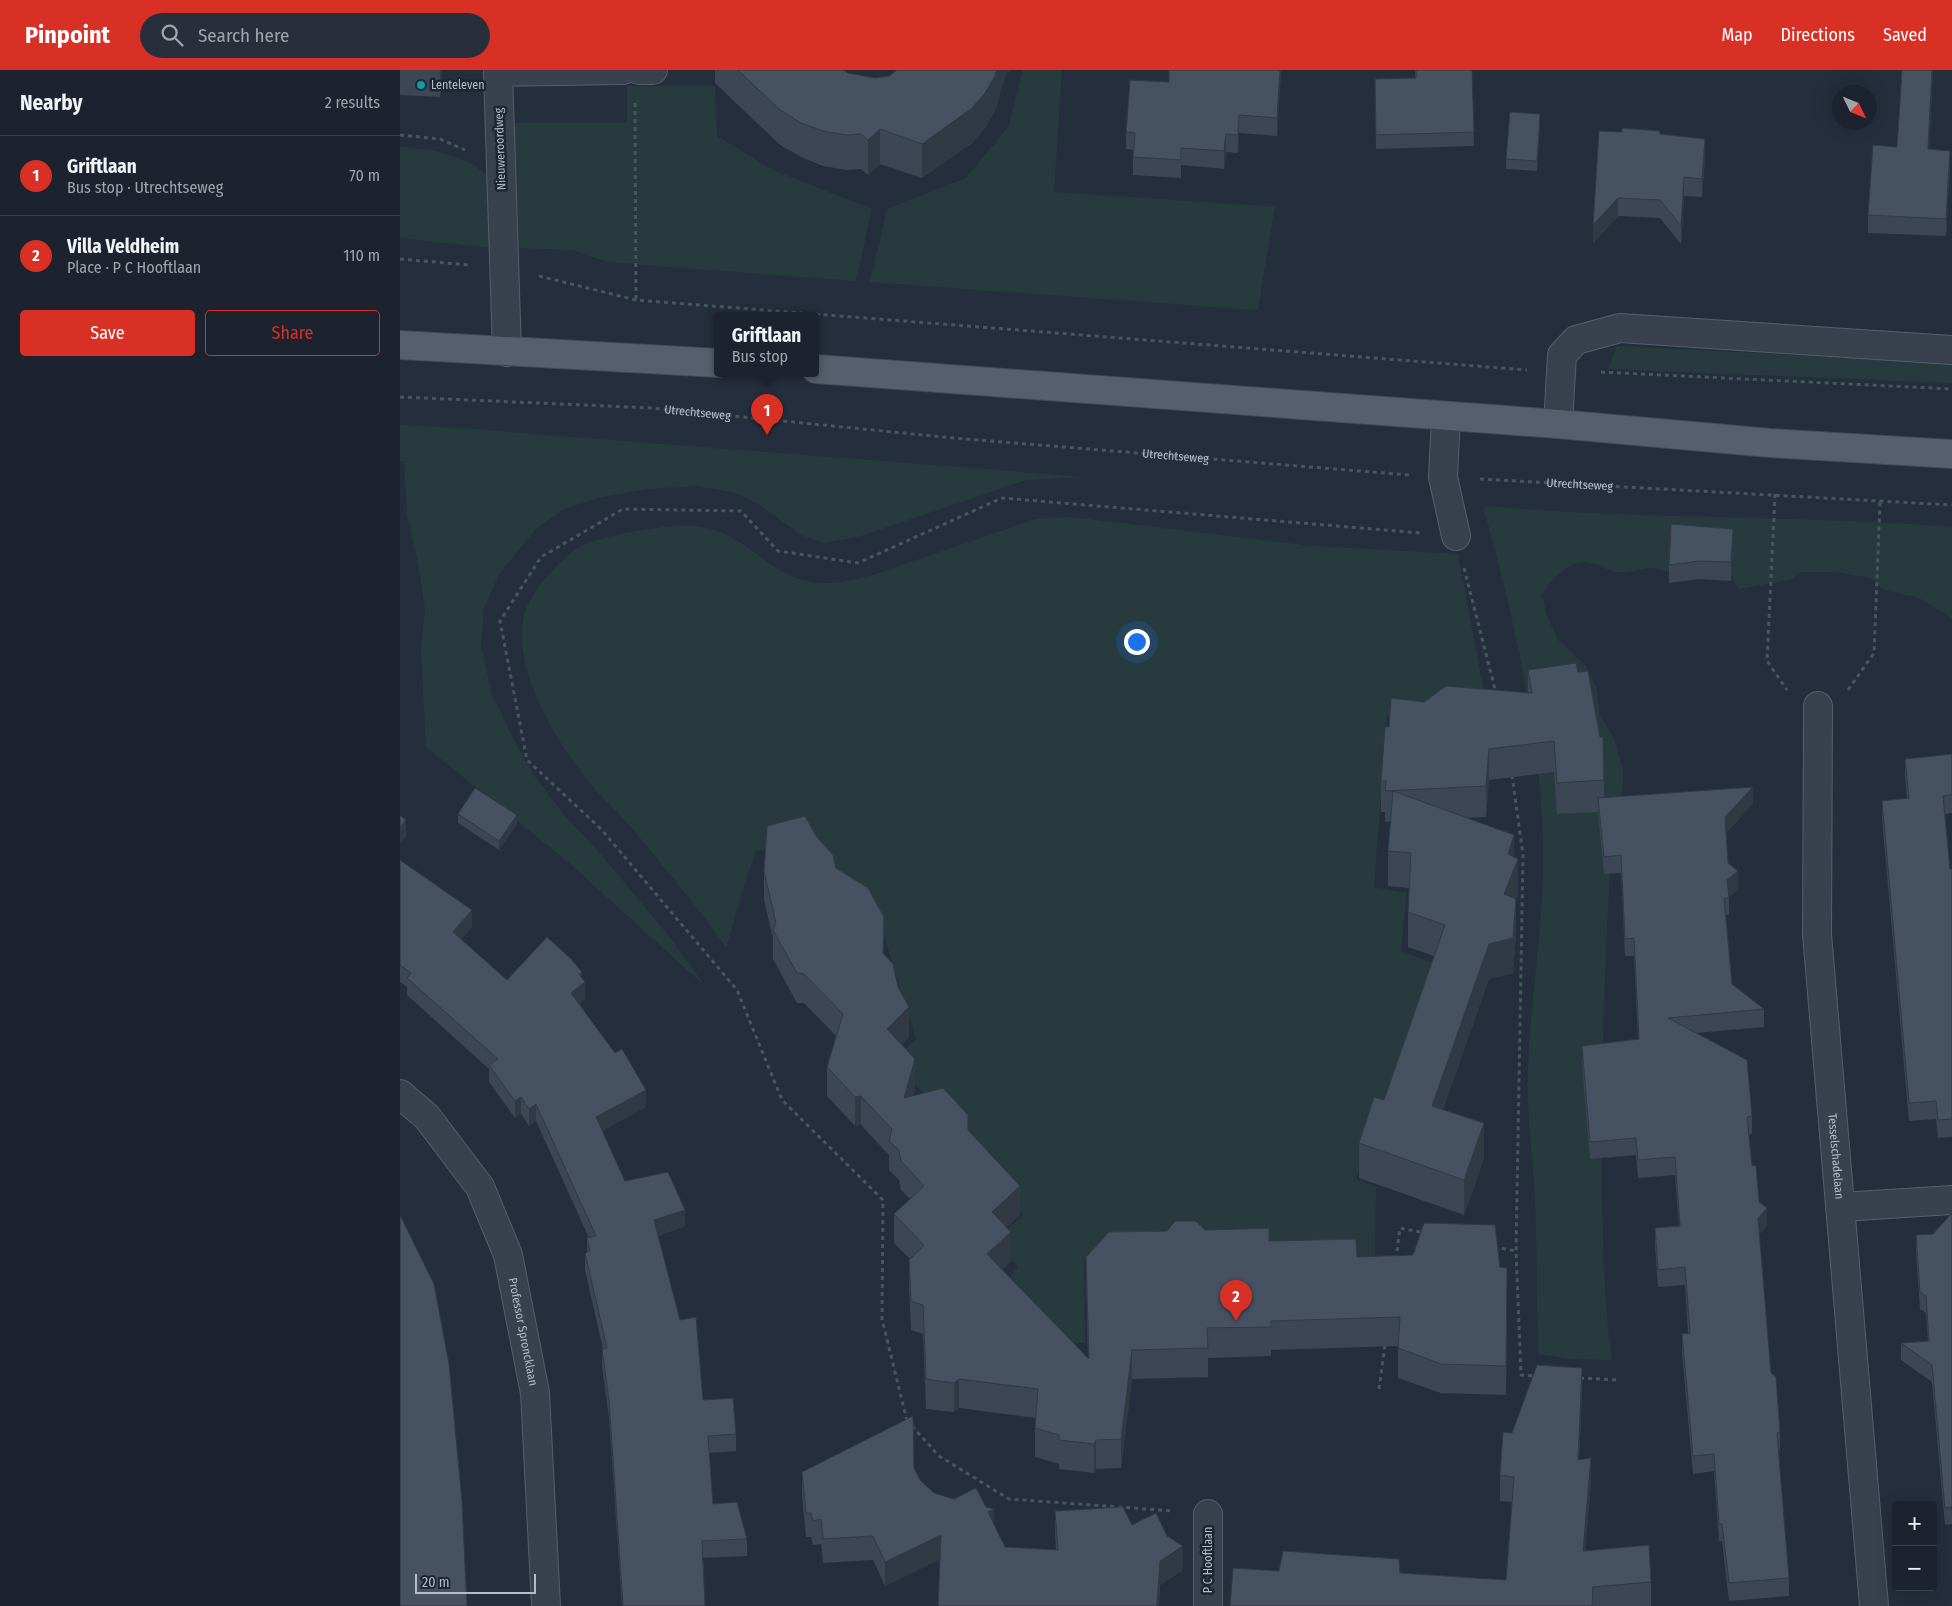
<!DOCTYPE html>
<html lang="en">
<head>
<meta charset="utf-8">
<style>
  :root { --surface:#1c222e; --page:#292f3a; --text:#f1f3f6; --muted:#a0a4aa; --line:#3a3f4a; --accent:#d93025 }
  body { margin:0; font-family:"Fira Sans Condensed",sans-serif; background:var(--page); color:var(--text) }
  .controls { position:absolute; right:15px; bottom:15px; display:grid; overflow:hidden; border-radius:5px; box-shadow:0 5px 20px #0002 }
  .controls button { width:45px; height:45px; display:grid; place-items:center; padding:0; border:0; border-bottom:1px solid var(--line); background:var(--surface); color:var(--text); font:25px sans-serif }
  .compass { position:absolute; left:1432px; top:15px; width:45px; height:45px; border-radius:50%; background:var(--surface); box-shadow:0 5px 20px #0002; rotate:133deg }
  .scale { position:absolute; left:15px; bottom:12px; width:121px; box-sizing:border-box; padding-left:5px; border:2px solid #b5bbc9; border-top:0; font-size:14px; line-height:18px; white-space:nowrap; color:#b5bbc9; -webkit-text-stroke:4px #1e2533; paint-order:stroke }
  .you { position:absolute; left:736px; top:571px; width:18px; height:18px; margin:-12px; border:4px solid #fff; border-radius:50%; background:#1a73e8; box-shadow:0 0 0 8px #1a73e833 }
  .badge { display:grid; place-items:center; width:32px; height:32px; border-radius:50%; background:var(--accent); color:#fff; font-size:16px; font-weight:700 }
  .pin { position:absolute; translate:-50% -41px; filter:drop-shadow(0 1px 2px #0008) }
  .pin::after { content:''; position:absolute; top:26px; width:18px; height:15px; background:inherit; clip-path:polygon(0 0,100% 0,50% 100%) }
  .popup { position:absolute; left:314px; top:242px; width:105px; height:65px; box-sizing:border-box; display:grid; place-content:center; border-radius:5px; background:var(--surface); filter:drop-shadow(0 1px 4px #0005); font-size:16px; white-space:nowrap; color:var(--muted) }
  .popup b { font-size:19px; color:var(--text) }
  .popup::after { content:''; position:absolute; left:50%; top:100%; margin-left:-10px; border:10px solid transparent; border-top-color:var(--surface) }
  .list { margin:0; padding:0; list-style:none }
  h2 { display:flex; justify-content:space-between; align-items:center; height:65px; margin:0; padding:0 20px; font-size:21px }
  h2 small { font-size:16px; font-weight:400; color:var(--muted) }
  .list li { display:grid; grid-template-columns:32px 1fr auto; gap:15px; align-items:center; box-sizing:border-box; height:80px; padding:0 20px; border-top:1px solid var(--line) }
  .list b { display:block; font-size:19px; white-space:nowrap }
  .list p { margin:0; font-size:16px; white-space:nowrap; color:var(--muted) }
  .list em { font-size:16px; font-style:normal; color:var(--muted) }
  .actions { display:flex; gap:10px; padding:15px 20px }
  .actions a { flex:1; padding:11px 0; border:1px solid var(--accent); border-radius:5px; text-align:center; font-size:18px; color:var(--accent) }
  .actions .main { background:var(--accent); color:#fff }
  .icon { flex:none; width:28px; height:28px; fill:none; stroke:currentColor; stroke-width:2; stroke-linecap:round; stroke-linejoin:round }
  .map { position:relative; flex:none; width:1552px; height:1536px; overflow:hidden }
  header { display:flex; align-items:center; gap:30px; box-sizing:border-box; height:70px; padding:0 25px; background:var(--accent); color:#fff }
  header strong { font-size:24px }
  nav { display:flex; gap:28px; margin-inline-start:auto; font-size:18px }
  .search { width:350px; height:45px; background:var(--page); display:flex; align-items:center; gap:12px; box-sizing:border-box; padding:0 18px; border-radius:28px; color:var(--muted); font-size:19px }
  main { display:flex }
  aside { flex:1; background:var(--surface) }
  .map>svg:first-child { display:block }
  .green { fill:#273b3f }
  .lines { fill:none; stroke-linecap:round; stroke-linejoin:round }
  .minor-casing { stroke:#575e6c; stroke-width:30 }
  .major-casing { stroke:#424957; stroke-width:30 }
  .path { stroke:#45585c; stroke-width:3; stroke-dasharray:4 4; stroke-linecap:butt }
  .minor { stroke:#39404e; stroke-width:28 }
  .major { stroke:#575f6e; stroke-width:28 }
  .wall { fill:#3c4654 }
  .shaded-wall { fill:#313945 }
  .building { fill:#465162; stroke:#313945 }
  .culture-dot { fill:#0f9aa8; stroke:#1e2533; stroke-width:2 }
  .labels { text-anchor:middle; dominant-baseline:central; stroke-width:5; stroke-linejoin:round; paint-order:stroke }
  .poi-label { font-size:12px; fill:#b5bbc9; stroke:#1e2533; text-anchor:start }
  .street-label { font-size:12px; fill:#b5bbc9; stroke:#1e2533 }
</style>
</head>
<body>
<header>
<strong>Pinpoint</strong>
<div class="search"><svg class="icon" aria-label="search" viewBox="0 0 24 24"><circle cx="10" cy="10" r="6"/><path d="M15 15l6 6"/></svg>Search here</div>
<nav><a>Map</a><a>Directions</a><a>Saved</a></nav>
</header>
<main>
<aside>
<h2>Nearby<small>2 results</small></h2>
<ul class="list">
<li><span class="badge">1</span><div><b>Griftlaan</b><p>Bus stop · Utrechtseweg</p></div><em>70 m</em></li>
<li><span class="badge">2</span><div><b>Villa Veldheim</b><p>Place · P C Hooftlaan</p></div><em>110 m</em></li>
</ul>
<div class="actions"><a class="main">Save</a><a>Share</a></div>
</aside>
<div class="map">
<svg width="1552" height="1536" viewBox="0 0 1552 1536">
  <rect width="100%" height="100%" fill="#252e3d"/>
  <!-- green -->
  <g class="green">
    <polygon points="623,0 662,0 654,122 875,137 858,240 470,212 487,139 566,108 609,56"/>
    <polygon points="227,16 315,16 317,66 373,100 472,139 456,211 208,192 172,180 119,178 113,53 227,53"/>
    <polygon points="0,77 37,81 73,94 92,110 92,178 0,168"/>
    <polygon points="1217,276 1552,293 1552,313 1208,299"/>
    <polygon points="0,355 58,358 684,407 626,410 461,466 424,473 401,465 360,435 336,423 297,416 247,419 198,428 164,439 137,458 99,504 84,538 81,576 92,624 114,670 133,704 164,745 198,781 269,866 305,916 168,792 26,677 21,579 25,540 19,498 7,444 4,391 0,391"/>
    <path d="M1083,436C1239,450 1396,445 1552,457V548L1519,528L1482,519L1471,508L1435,502H1401L1389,510L1338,519L1319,478L1267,502C1247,492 1237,504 1217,502C1209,501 1200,495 1191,493C1171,487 1151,510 1142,525L1147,546L1158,570L1186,596L1197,619L1200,645L1213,667L1223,699L1222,737L1212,759C1206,879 1200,999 1202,1119C1203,1176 1204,1234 1212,1290L1172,1289L1138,1284C1137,1234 1137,1184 1135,1134C1134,1099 1129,1065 1128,1031C1126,955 1141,880 1143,804C1145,678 1116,557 1083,436Z"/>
    <path d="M671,447L911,476L1058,484L1088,643L987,645L974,817L1007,823L1001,881L1038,895L980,1059L972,1056L956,1109L976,1117L975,1191L765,1187L684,1189L685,1273H650L578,1244L618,1197L596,1171L624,1144L576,1092L573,1071L492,992L516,969L482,859L413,772L355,781L326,877C296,835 263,796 231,757C220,744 206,732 195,719C161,681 113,603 123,550C126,532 141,512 154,499C162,490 171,482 182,476C207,464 267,454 296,456C345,461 366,503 410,512C430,516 453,510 473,505L635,449Z"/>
  </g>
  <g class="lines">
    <!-- minor casing -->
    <g class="minor-casing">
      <g id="minor">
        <polyline points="239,0 253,0"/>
        <polyline points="107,282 98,2 223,0"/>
        <polyline points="1046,346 1043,407 1056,466"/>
        <polyline points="1158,354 1162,285 1176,270 1220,258 1552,280"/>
        <path id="s3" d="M1418,636L1417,864L1474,1536"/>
        <path id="s4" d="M0,1024L27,1047L80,1117L108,1185L135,1323L146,1536"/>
        <polyline points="1442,1137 1552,1130"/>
        <polyline points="808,1444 808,1536"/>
      </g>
    </g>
    <!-- major casing -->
    <g class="major-casing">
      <g id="major">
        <polyline points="0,275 318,293"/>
        <polyline points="416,299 1158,354 1370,373 1552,384"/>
      </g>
    </g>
    <!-- path -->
    <g class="path">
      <polyline points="235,33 236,230"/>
      <polyline points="0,65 40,69 65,80"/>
      <polyline points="0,189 69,195"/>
      <polyline points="139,206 236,230 1127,300"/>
      <polyline points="1201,302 1552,319"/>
      <path id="s1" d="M0,327L252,338L553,368L1009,405"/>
      <path id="s2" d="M1080,409L1552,435"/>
      <polyline points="1375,424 1367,591 1387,620"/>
      <polyline points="1064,498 1096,623"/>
      <polyline points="1448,620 1474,583 1480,432"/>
      <polyline points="1112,705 1123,785 1116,1181 1121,1305 1136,1306"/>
      <polyline points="1094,1177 1116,1181"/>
      <polyline points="996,1189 1000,1158 1025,1163"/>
      <polyline points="1180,1308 1218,1310"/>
      <polyline points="979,1319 985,1275"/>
      <polyline points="507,1351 482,1249 483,1130 382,1030 337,920 201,759 127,690 100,551 141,487 223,439 341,441 378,481 458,493 602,428 1021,463"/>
      <polyline points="512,1356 539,1386 609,1429 774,1441"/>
    </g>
    <!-- minor -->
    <use href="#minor" class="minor"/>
    <!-- major -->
    <use href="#major" class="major"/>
  </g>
  <!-- wall -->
  <g class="wall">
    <polygon points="0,0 42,0 40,27 0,25"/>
    <polygon points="315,0 443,0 448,3 475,8 606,3 595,41 585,58 572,73 522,108 480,94 468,105 461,99 447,100 423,96 401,87 380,75 315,13"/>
    <polygon points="769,0 881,0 877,66 839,63 838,83 826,82 824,99 781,95 781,108 733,105 733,80 726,79 726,62 769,12"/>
    <polygon points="1015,0 1072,0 1074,76 976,79 975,9 1015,8"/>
    <polygon points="1502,0 1533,0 1529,79 1550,98 1546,166 1468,163 1468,145 1497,77"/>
    <polygon points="1140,54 1137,101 1106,99 1106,89"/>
    <polygon points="1260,64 1305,88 1302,127 1284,126 1281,174 1260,148 1218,146 1193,173 1193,155"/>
    <polygon points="1333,477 1331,511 1299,509 1269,513 1269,495"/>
    <polygon points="1128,600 1178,602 1204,710 1204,728 1353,734 1326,763 1328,793 1338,818 1329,827 1329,845 1326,845 1332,914 1364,939 1364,957 1296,963 1352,1046 1352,1064 1349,1064 1352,1095 1359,1132 1367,1156 1359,1164 1371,1303 1380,1362 1380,1380 1378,1380 1389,1508 1389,1526 1329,1531 1322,1471 1319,1471 1314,1401 1293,1404 1282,1282 1282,1264 1288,1263 1285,1215 1258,1217 1255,1176 1255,1158 1279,1156 1275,1105 1238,1108 1236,1085 1190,1089 1182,993 1182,976 1238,969 1234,886 1225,886 1221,803 1204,804 1198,742 1157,744 1154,702 1089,710 1086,747 1067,748 1114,787 1118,824 1116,829 1116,864 1113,903 1089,909 1043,1039 1084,1088 1064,1145 959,1108 959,1073 984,1030 1034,886 1008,877 1008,842 1009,818 988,816 988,781 991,751 985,752 985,742 981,742 981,711 989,657 1024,632 1128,623"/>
    <polygon points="1552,684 1552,743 1545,744 1550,799 1552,799 1552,1067 1538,1068 1536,1049 1509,1051 1482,748 1482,731 1507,728 1505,707 1505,689"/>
    <polygon points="58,744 117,754 99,780 58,753"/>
    <polygon points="416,766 436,798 484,884 509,967 502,974 515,1018 513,1026 568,1061 620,1145 606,1157 611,1191 602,1200 688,1288 686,1216 686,1187 805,1160 957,1187 1100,1197 1107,1227 1106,1325 1041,1323 998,1308 998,1276 871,1280 871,1286 808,1288 808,1307 732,1309 721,1398 696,1399 694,1403 659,1399 659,1394 635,1387 635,1358 636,1348 559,1338 554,1342 526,1339 523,1264 511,1260 509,1219 510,1189 494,1173 494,1144 510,1129 501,1120 499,1110 489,1100 489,1085 461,1055 455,1056 427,1026 427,997 436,966 404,933 397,933 373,889 373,868 364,830 364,801"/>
    <polygon points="0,790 72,857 61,869 107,910 182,909 185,929 179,934 246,1037 202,1061 225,1111 285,1156 258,1166 280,1250 303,1330 336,1364 336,1381 309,1383 313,1434 347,1469 347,1486 303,1488 305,1536 222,1536 209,1347 202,1296 202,1279 203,1279 185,1200 185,1183 187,1183 187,1168 189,1168 136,1051 129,1056 121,1044 115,1048 89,1012 89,999 7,925 7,917 0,912"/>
    <polygon points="1552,1144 1552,1457 1552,1454 1545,1455 1532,1312 1501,1290 1501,1273 1528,1271 1526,1243 1520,1239 1516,1182 1516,1165 1533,1164"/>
    <polygon points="1182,1323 1179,1389 1191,1414 1185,1480 1251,1512 1251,1536 830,1536 879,1501 1000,1503 1106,1510 1112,1432 1100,1431 1100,1405 1112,1363"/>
    <polygon points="514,1398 520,1410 534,1423 594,1455 605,1477 656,1480 655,1465 655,1441 732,1455 783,1500 760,1515 759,1536 538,1536 540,1489 485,1516 473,1490 423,1493 421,1474 413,1475 411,1467 406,1467 402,1426 402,1402"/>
  </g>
  <!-- shaded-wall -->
  <g class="shaded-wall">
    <polygon points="40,0 42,0 40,27"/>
    <polygon points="597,0 613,0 606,3 595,41 585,58 572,73 522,108 522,74"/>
    <polygon points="880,0 881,0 877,66 877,48"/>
    <polygon points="1532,0 1533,0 1528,97 1528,79"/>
    <polygon points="1140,44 1140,54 1137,101 1137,91"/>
    <polygon points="839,45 839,63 838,83 838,65"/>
    <polygon points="480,59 480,94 468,105 468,70"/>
    <polygon points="826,64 826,82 824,99 824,81"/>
    <polygon points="1305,69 1305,88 1302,127 1302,109"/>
    <polygon points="1550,81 1550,98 1546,166 1546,149"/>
    <polygon points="1284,107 1284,126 1281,174 1281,156"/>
    <polygon points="1218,128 1218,146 1193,173 1193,155"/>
    <polygon points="1333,459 1333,477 1331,511 1331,492"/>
    <polygon points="1089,679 1089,710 1086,747 1086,716"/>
    <polygon points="1353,717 1353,734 1325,764 1325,747"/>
    <polygon points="117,745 117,754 99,780 99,771"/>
    <polygon points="6,750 6,767 0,774 0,758"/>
    <polygon points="1114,765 1114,798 1118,789 1118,824 1116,829 1116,864 1113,903 1089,909 1032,1070 1032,1036 1089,874 1104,824 1108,784"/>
    <polygon points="1338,801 1338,818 1327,828 1327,810"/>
    <polygon points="72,840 72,857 53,879 53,862"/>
    <polygon points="484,847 484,876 483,913 483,883"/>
    <polygon points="182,902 182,915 185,912 185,929 171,940 171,923 179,904"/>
    <polygon points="509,937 509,967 487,988 487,959"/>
    <polygon points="515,989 515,1018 504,1057 504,1028"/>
    <polygon points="246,1020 246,1037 196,1064 196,1047"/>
    <polygon points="461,1026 461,1055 455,1056 455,1027"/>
    <polygon points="121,1027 121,1044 115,1048 115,1031"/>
    <polygon points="136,1034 136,1051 129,1056 129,1039"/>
    <polygon points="1084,1053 1084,1088 1064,1145 1064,1110"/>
    <polygon points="620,1116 620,1145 592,1171 592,1142"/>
    <polygon points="1367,1138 1367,1156 1358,1165 1358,1148"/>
    <polygon points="285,1140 285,1156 254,1167 254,1150"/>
    <polygon points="611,1162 611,1191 587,1213 587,1184"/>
    <polygon points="1107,1198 1107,1227 1106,1325 1106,1296"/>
    <polygon points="732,1280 732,1309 721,1398 721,1369"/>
    <polygon points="1182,1298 1182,1323 1178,1415 1178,1390"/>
    <polygon points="559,1309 559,1338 554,1342 554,1313"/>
    <polygon points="696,1370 696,1399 694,1403 694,1374"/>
    <polygon points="1191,1388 1191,1414 1183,1506 1183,1481"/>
    <polygon points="594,1439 594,1464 588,1442"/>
    <polygon points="541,1465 541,1489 485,1516 485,1492"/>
    <polygon points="783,1476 783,1500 760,1515 759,1536 757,1536 760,1491"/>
  </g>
  <!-- building -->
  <g class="building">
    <polygon points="338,0 443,0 448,3 475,8 489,6 497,0 597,0 595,6 585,23 572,38 522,74 480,59 468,70 461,64 447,65 423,61 401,53 380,40"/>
    <polygon points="769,0 880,0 877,48 839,45 838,65 826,64 824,81 781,78 781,90 733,87 735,63 726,62 730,10 769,12"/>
    <polygon points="1016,0 1072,0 1074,62 976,65 975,9 1016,8"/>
    <polygon points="1502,0 1532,0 1528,79 1550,81 1546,149 1468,145 1473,75 1497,77"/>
    <polygon points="1110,42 1140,44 1137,91 1106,89"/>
    <polygon points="1222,58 1260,61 1260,64 1305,69 1302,109 1284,107 1281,156 1260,130 1218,128 1193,155 1199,61 1222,62"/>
    <polygon points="1271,454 1333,459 1331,492 1299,491 1269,495"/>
    <polygon points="1176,593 1178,602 1188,601 1200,667 1203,667 1204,710 1157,713 1154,671 1089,679 1086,716 985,721 986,711 981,711 985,657 989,657 991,628 1024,632 1046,616 1132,623 1128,600"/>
    <polygon points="1552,684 1552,725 1543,726 1550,799 1552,799 1552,1049 1538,1050 1536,1031 1509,1033 1482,731 1509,728 1505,689"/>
    <polygon points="1353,717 1325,747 1328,793 1338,801 1327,810 1329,828 1324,828 1332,914 1364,939 1268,948 1347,990 1352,1046 1347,1047 1352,1095 1356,1096 1359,1132 1367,1138 1358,1148 1371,1303 1376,1307 1380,1362 1377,1363 1389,1508 1329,1513 1322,1454 1319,1454 1314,1384 1293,1386 1282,1264 1290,1263 1285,1197 1258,1200 1255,1158 1280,1156 1275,1087 1238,1090 1236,1068 1190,1072 1182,976 1239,969 1234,868 1225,869 1221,785 1204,787 1198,728"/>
    <polygon points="75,718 117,745 99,771 58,744"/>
    <polygon points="993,721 1114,765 1108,784 1118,789 1104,824 1116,829 1113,868 1089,874 1032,1036 1084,1053 1064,1110 959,1073 974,1027 984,1030 1045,855 1008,842 1011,783 988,781"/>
    <polygon points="0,745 6,750 0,758"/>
    <polygon points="405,746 416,766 433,785 436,798 468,818 484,847 483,883 493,894 498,917 509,937 487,959 515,989 504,1028 543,1018 568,1045 568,1060 620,1116 592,1142 611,1162 587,1184 689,1289 686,1187 709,1162 767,1161 775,1151 796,1151 805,1160 869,1158 869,1171 956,1169 957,1187 1013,1185 1024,1153 1095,1155 1100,1197 1107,1198 1106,1296 1041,1294 998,1278 1000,1247 871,1251 871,1257 807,1258 808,1278 732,1280 721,1369 696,1370 694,1374 659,1370 659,1365 635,1358 638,1319 559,1309 554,1313 526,1309 523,1235 511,1231 509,1190 524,1175 494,1144 524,1116 501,1091 499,1080 489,1071 492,1059 461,1026 455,1027 427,997 443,944 404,904 397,903 373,860 376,853 364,801 367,756"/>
    <polygon points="0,790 72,840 53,862 107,910 147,867 170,888 182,902 179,904 185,912 171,923 215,983 222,979 246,1020 196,1047 225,1111 268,1102 285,1140 254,1150 280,1250 296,1247 303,1330 333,1328 336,1364 308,1366 313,1434 337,1432 347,1469 302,1471 305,1536 223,1536 209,1330 202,1279 207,1278 185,1183 190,1181 187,1168 196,1166 136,1034 129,1039 121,1027 115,1031 89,995 98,989 7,908 11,903 0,895"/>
    <polygon points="1551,1144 1552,1144 1552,1440 1552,1437 1545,1438 1532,1295 1501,1273 1529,1271 1526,1226 1520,1222 1516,1165 1533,1164"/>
    <polygon points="0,1145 34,1214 49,1294 62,1431 67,1536 0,1536"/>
    <polygon points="1137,1295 1182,1298 1178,1390 1191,1388 1183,1481 1249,1475 1251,1512 1193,1517 1192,1536 830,1536 833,1498 879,1501 883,1481 999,1489 1000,1503 1106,1510 1114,1407 1100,1405 1103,1362 1112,1363"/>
    <polygon points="513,1346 514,1398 520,1410 534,1423 554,1429 576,1418 586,1437 594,1439 588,1442 605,1477 658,1480 655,1441 723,1437 732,1455 756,1443 767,1466 783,1476 760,1491 757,1536 538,1536 541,1465 485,1492 473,1466 423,1469 421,1449 413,1451 411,1443 406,1443 402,1402"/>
  </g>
  <!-- markers -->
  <circle class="culture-dot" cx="21" cy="15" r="5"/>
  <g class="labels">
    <!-- poi labels -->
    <g class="poi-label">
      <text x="31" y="15">Lenteleven</text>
    </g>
    <!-- street labels -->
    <g class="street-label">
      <text transform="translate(100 79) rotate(-92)">Nieuweroordweg</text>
      <text stroke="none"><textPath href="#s1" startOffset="298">Utrechtseweg</textPath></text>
      <text stroke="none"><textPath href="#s1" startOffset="778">Utrechtseweg</textPath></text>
      <text stroke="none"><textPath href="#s2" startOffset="100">Utrechtseweg</textPath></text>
      <text stroke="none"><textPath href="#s3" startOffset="451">Tesselschadelaan</textPath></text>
      <text stroke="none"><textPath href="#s4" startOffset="275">Professor Sproncklaan</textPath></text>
      <text transform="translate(808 1490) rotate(-90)">P C Hooftlaan</text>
    </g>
  </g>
</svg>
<div class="controls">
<button>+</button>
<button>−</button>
</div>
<svg class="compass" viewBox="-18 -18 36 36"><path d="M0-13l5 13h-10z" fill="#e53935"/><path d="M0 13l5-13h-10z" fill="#a0a4aa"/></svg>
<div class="scale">20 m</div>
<div class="you"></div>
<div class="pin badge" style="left:367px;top:365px">1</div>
<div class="popup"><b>Griftlaan</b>Bus stop</div>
<div class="pin badge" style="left:836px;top:1251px">2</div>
</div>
</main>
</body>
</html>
